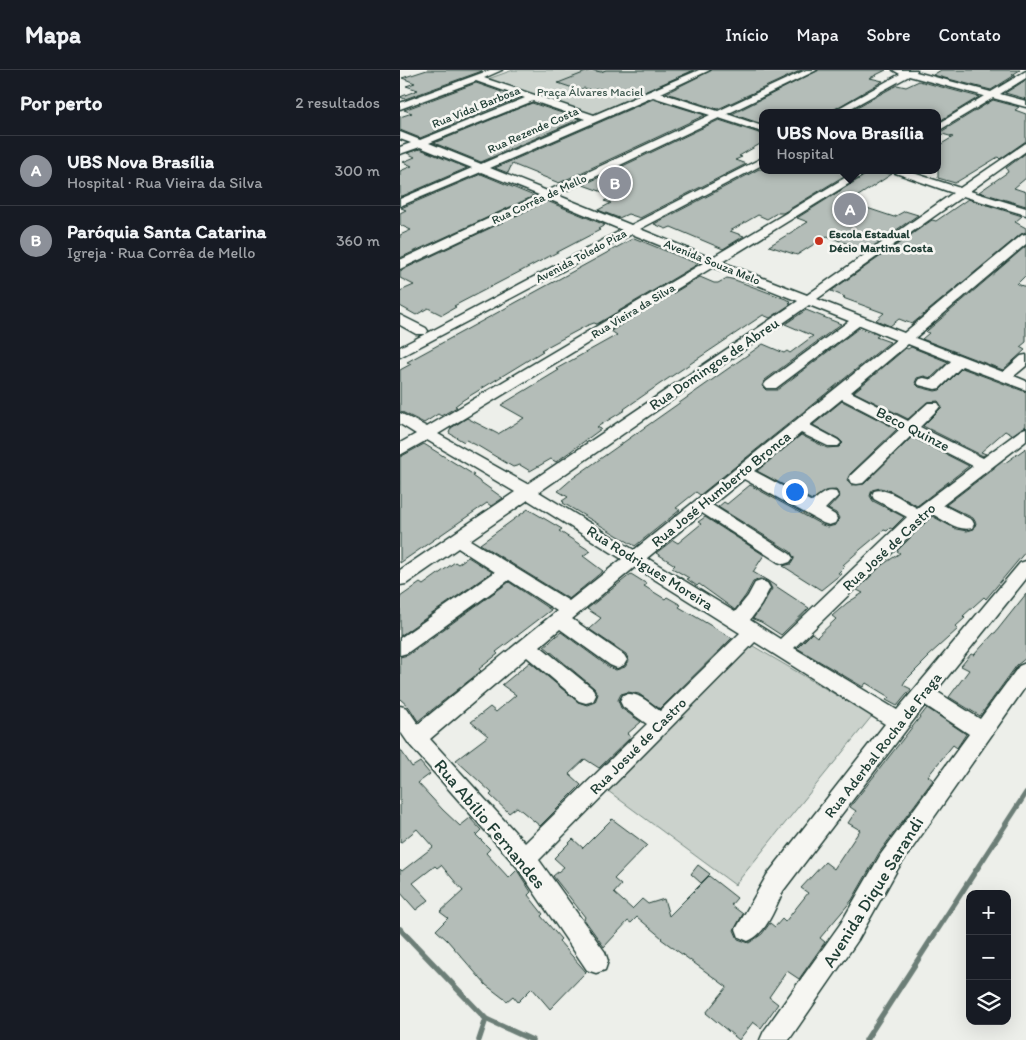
<!DOCTYPE html>
<html lang="pt">
<head>
<meta charset="utf-8">
<style>
  :root { --surface:#171b24; --page:#242831; --text:#f1f3f6; --muted:#9ea1a6; --line:#363941; --accent:#8c9099 }
  body { margin:0; font-family:Itim,sans-serif; background:var(--page); color:var(--text) }
  .controls { position:absolute; right:15px; bottom:15px; display:grid; overflow:hidden; border-radius:10px; box-shadow:0 5px 20px #0002 }
  .controls button { width:45px; height:45px; display:grid; place-items:center; padding:0; border:0; border-bottom:1px solid var(--line); background:var(--surface); color:var(--text); font:25px sans-serif }
  .you { position:absolute; left:394px; top:421px; width:18px; height:18px; margin:-12px; border:4px solid #fff; border-radius:50%; background:#1a73e8; box-shadow:0 0 0 8px #1a73e833 }
  .badge { display:grid; place-items:center; width:32px; height:32px; border-radius:50%; background:var(--accent); color:#fff; font-size:16px; font-weight:700 }
  .pin { position:absolute; translate:-50% -50%; border:2px solid #fff; box-shadow:0 1px 5px #0006 }
  .popup { position:absolute; left:359px; top:39px; width:182px; height:65px; box-sizing:border-box; display:grid; place-content:center; border-radius:10px; background:var(--surface); filter:drop-shadow(0 1px 4px #0005); font-size:16px; white-space:nowrap; color:var(--muted) }
  .popup b { font-size:19px; color:var(--text) }
  .popup::after { content:''; position:absolute; left:50%; top:100%; margin-left:-10px; border:10px solid transparent; border-top-color:var(--surface) }
  .list { margin:0; padding:0; list-style:none }
  h2 { display:flex; justify-content:space-between; align-items:center; height:65px; margin:0; padding:0 20px; font-size:21px }
  h2 small { font-size:16px; font-weight:400; color:var(--muted) }
  .list li { display:grid; grid-template-columns:32px 1fr auto; gap:15px; align-items:center; box-sizing:border-box; height:70px; padding:0 20px; border-top:1px solid var(--line) }
  .list b { display:block; font-size:19px; white-space:nowrap }
  .list p { margin:0; font-size:16px; white-space:nowrap; color:var(--muted) }
  .list em { font-size:16px; font-style:normal; color:var(--muted) }
  .icon { flex:none; width:28px; height:28px; fill:none; stroke:currentColor; stroke-width:2; stroke-linecap:round; stroke-linejoin:round }
  .map { position:relative; flex:none; width:626px; height:970px; overflow:hidden }
  header { display:flex; align-items:center; gap:30px; box-sizing:border-box; height:70px; padding:0 25px; background:var(--surface); border-bottom:1px solid var(--line) }
  header strong { font-size:24px }
  nav { display:flex; gap:28px; margin-inline-start:auto; font-size:18px }
  main { display:flex }
  aside { flex:1; background:var(--surface) }
  .map>svg:first-child { display:block }
  .green { fill:#cbd2cc; stroke:#758880 }
  .lines { fill:none; stroke-linecap:round; stroke-linejoin:round }
  .stream { stroke:#6c7e77; stroke-width:5.5 }
  .building { fill:#b4bdb8; stroke:#1f3d34 }
  .minor-casing { stroke:#1f3d34; stroke-width:3 }
  .minor { fill:#f6f6f2; fill-rule:evenodd }
  .poi-dot { fill:#c8321e; stroke:#f6f6f2; stroke-width:2 }
  .labels { text-anchor:middle; dominant-baseline:central; stroke-width:5; stroke-linejoin:round; paint-order:stroke }
  .far-park-label { font-size:12px; fill:#415b52; stroke:#f6f6f2 }
  .far-street-label { font-size:12px; fill:#1f3d34; stroke:#f6f6f2 }
  .far-poi-label { font-size:12px; font-weight:bold; fill:#1f3d34; stroke:#f6f6f2; text-anchor:start }
  .street-label { font-size:15px; fill:#1f3d34; stroke:#f6f6f2 }
  .near-street-label { font-size:18px; fill:#1f3d34; stroke:#f6f6f2 }
</style>
</head>
<body>
<header>
<strong>Mapa</strong>
<nav><a>Início</a><a>Mapa</a><a>Sobre</a><a>Contato</a></nav>
</header>
<main>
<aside>
<h2>Por perto<small>2 resultados</small></h2>
<ul class="list">
<li><span class="badge">A</span><div><b>UBS Nova Brasília</b><p>Hospital · Rua Vieira da Silva</p></div><em>300 m</em></li>
<li><span class="badge">B</span><div><b>Paróquia Santa Catarina</b><p>Igreja · Rua Corrêa de Mello</p></div><em>360 m</em></li>
</ul>
</aside>
<div class="map">
<svg width="626" height="970" viewBox="0 0 626 970">
  <rect width="100%" height="100%" fill="#edefea"/>
  <filter id="ink" filterUnits="userSpaceOnUse"><feTurbulence type="fractalNoise" baseFrequency=".02" numOctaves="2"/><feDisplacementMap in="SourceGraphic" scale="10" xChannelSelector="R" yChannelSelector="G"/><feConvolveMatrix kernelMatrix="1 2 1 2 8 2 1 2 1" color-interpolation-filters="sRGB"/></filter>
  <g filter="url(#ink)">
    <!-- green -->
    <g class="green">
      <polygon points="113,0 285,0 291,2 192,45 88,9"/>
      <polygon points="348,573 472,646 335,815 204,718"/>
    </g>
    <g class="lines">
      <!-- stream -->
      <g class="stream">
        <polyline points="0,859 86,949 132,970"/>
        <polyline points="79,970 86,949"/>
        <polyline points="466,970 626,723"/>
      </g>
    </g>
    <!-- building -->
    <g class="building">
      <polygon points="27,0 82,0 82,1 5,29 0,27 18,20 6,16 15,13 2,8"/>
      <polygon points="191,0 201,2 206,0 294,0 235,26 216,19 209,22 197,18 191,20 184,18 179,20 158,13"/>
      <polygon points="312,0 402,0 318,39 266,23"/>
      <polygon points="419,0 486,0 470,8 483,11 428,43 362,43 362,54 332,44"/>
      <polygon points="541,0 620,0 612,5 615,5 591,20 533,5"/>
      <polygon points="626,10 626,29 605,23"/>
      <polygon points="519,11 579,27 538,52 538,43 446,43 497,15 506,17"/>
      <polygon points="76,13 119,28 20,68 0,60 0,47 12,43 4,40"/>
      <polygon points="253,29 305,45 159,113 112,94 108,103 95,98"/>
      <polygon points="593,30 619,37 615,40 626,44 626,71 600,89 598,87 555,113 538,108 538,76 553,67 539,63"/>
      <polygon points="132,33 180,49 81,92 34,73"/>
      <polygon points="319,50 362,64 362,73 339,86 342,87 335,90 346,94 240,148 228,144 219,148 198,140 211,133 204,131 214,126 183,115"/>
      <polygon points="20,79 67,98 0,127 0,101 12,96 3,92 15,87 7,83"/>
      <polygon points="626,83 626,108 614,118 626,122 626,136 579,122 608,102 606,98"/>
      <polygon points="359,99 454,100 383,143 377,143 367,149 358,145 330,161 344,166 323,179 271,157 266,159 254,154"/>
      <polygon points="473,100 492,104 449,132 494,147 505,141 518,145 466,181 427,166 397,185 369,176 408,152 397,148"/>
      <polygon points="81,104 134,126 0,188 0,165 11,160 0,155 0,143 6,140 1,138"/>
      <polygon points="568,129 622,146 615,152 626,158 626,162 621,164 512,254 499,249 490,256 476,250 484,243 443,228 445,227 431,221 532,150 536,151"/>
      <polygon points="147,131 205,155 198,159 200,160 54,236 56,237 42,245 28,238 16,245 0,236 0,221 14,215 0,208 0,201"/>
      <polygon points="234,168 298,194 197,254 194,253 186,256 141,280 143,281 63,330 55,336 57,337 41,346 38,344 24,353 0,341 0,300 11,294 7,292"/>
      <polygon points="626,176 626,205 617,214 626,217 626,272 620,277 625,280 603,300 522,269 529,263 526,262 528,260"/>
      <polygon points="300,207 314,213 318,213 327,208 335,210 391,231 389,233 391,234 370,248 363,245 260,314 224,339 225,340 197,357 201,359 156,392 151,389 130,401 120,395 113,397 78,376 66,370 64,372 49,363 51,358 67,348 98,364 124,348 101,335 159,300 156,299 217,265 211,261"/>
      <polygon points="406,240 441,254 365,310 362,316 366,320 377,320 459,258 479,265 476,267 490,272 300,425 296,422 276,438 280,440 235,476 163,433 164,432 162,431 168,427 158,421 173,408 363,274 384,283 387,281 390,283 413,266 385,254"/>
      <polygon points="511,277 548,292 531,308 524,306 517,308 515,313 519,317 535,321 540,320 562,298 626,322 626,356 612,365 605,361 581,382 586,384 583,386 523,356 542,337 538,331 527,332 508,349 454,322 506,278 508,279"/>
      <polygon points="442,331 497,359 450,404 447,410 451,415 464,414 512,367 569,396 517,436 491,421 480,418 472,420 470,426 473,431 504,447 492,459 490,458 487,461 484,460 461,479 443,495 445,496 438,503 441,504 421,520 383,496 391,494 394,489 391,482 318,437 324,432 327,434 350,415 422,455 428,457 436,455 439,448 436,443 428,439 440,426 436,420 425,421 412,430 357,401 401,365 427,378 439,377 443,373 439,369 413,355"/>
      <polygon points="24,374 74,405 72,406 103,428 91,436 87,433 0,493 0,387"/>
      <polygon points="626,378 626,481 586,529 584,527 563,546 565,548 555,557 558,559 528,586 529,587 505,611 503,615 511,619 497,636 486,630 489,627 466,613 463,617 397,578 412,563 417,567 436,549 432,546 447,533 463,523 457,520 482,495 500,483 497,481 532,446 556,459 567,461 574,459 576,453 573,448 546,435 602,392 605,393"/>
      <polygon points="128,439 162,459 159,461 190,481 183,486 203,501 169,529 80,474"/>
      <polygon points="305,447 364,485 353,502 368,511 360,509 353,512 346,525 335,540 299,514 297,516 287,509 289,508 272,498 275,495 256,483 273,470 278,473 301,454 298,452"/>
      <polygon points="68,487 92,502 0,566 0,527 20,513 23,515 55,492 58,494"/>
      <polygon points="231,504 247,514 244,516 265,529 267,527 281,535 279,537 332,568 260,639 239,624 228,622 221,624 218,630 221,638 241,652 227,664 231,667 199,698 185,689 169,704 181,715 140,756 117,737 109,743 90,725 92,723 56,690 88,666 71,652 90,637 96,642 116,625 102,615 130,592 178,632 187,635 195,632 198,624 194,618 144,576 161,562 209,597 216,600 225,597 229,591 226,584 189,559 201,548 187,539"/>
      <polygon points="368,511 409,538 381,565 361,552 353,549 372,519"/>
      <polygon points="109,512 151,540 96,582 98,584 79,599 81,601 18,651 9,637 0,629 0,587 8,585"/>
      <polygon points="626,524 626,588 617,595 580,646 549,627 569,600 561,596 571,584 574,585 594,563 595,563"/>
      <polygon points="527,638 566,664 557,678 553,675 528,706 533,710 479,783 452,830 420,868 425,872 399,909 387,901 369,927 378,934 361,958 353,952 339,970 306,943 327,917 261,869 262,868 237,847 231,853 228,851 204,877 184,849 185,847 153,806 164,797 154,788 173,769 183,778 212,749 247,775 214,809 221,815 214,823 232,839 242,829 248,834 264,829 269,846 309,806 337,828 331,835 343,844 334,860 338,869 349,873 362,864 370,853 375,857 382,849 385,852 408,823 401,818 425,792 434,799 460,760 448,753 456,741 450,737"/>
      <polygon points="0,679 12,697 20,692 30,704 18,713 43,740 60,756 70,748 81,760 76,765 90,779 86,783 109,808 117,800 131,822 128,825 143,844 141,846 161,869 159,871 186,902 150,939 132,918 118,932 113,926 107,931 86,915 47,870 36,860 48,848 40,842 63,821 41,795 37,798 35,796 13,813 29,830 16,840 0,822 0,799 2,801 33,777 17,759 0,773"/>
      <polygon points="298,795 310,804 301,813 291,804"/>
    </g>
    <g class="lines">
      <!-- minor casing -->
      <g class="minor-casing">
        <g id="minor">
          <path d="M90,0H102L84,8L194,45L299,0H310L261,23L318,41L406,0H417L327,44L362,56V62L319,48L157,125L231,155L362,88V95L240,159L311,188L458,100H471L322,192L407,225L553,123L487,100H504L560,118L626,73V81L570,121L626,138V145L563,126L417,229L504,263L622,165L626,164V174L515,268L603,302L621,286L626,285V296L614,306L626,311V320L562,296L540,318L535,319L519,315L517,312L519,309L524,308L532,310L551,291L508,274L451,322L508,351L528,333H538L540,336L538,339L520,357L583,388L621,360L626,358V371L543,435L572,450L574,454L572,458C559,462 544,450 532,444L394,578L497,640L620,493L626,491V509L536,621L580,649L619,596L626,593V616L497,800L458,870L389,970H360L364,961L441,853L481,784L569,664L525,635L383,821C375,838 367,863 348,871L339,867L336,859L367,805L485,654L355,572L139,790L205,882L208,891L205,900L196,903L187,900L117,797L9,674L0,661V636L7,638L18,654L157,541L109,510L7,583L0,585V568L95,502L58,478L6,514L0,515V500L115,422L27,370L0,385V373L16,364L0,354V343L27,357L303,193L232,164L0,287V277L25,264H16L0,255V245L26,258L28,261L26,264L222,160L148,129L0,199V190L139,125L81,102L0,136V129L72,98L20,77L0,84V77L11,73L0,69V62L20,70L125,28L76,11L0,39V33ZM253,27L310,45L147,121L90,98ZM133,31L185,49L81,94L29,73ZM313,197L398,231L127,414L38,364ZM409,235L449,251L366,312L364,315L366,318H376L460,255L496,270L234,480L139,422ZM442,329L500,359L451,405L449,409L451,413L457,414L463,413L512,365L573,396L517,438C505,432 488,417 474,421L472,425L474,429L507,447L380,569L350,550L361,535L370,518L367,513L361,511L355,513L348,526L335,542L247,488L302,443L378,492L384,494L390,492L393,488L390,484L312,435L344,409L423,453L429,455L435,453L437,449L435,445L425,439L438,426L436,422C425,419 420,426 412,432L354,401L401,363L428,376H438L441,373L438,370L410,355ZM128,430L222,489L169,531L70,470ZM235,497L340,563L260,641C249,633 237,620 223,625L220,631L223,637L247,654L125,773L30,669L127,587L179,631L186,633L193,631L196,625L193,619L140,576L160,559L210,595L217,598L224,595L227,590L224,585L172,549Z"/>
          <polygon points="493,0 517,0 516,2 591,22 626,1 626,8 600,24 626,31 626,37 593,28 538,61 538,54 584,26 509,6 442,43 430,43 500,4"/>
        </g>
      </g>
      <!-- minor -->
      <use href="#minor" class="minor"/>
    </g>
  </g>
  <!-- markers -->
  <circle class="poi-dot" cx="419" cy="171" r="5"/>
  <g class="labels">
    <!-- far-park labels -->
    <g class="far-park-label">
      <text x="190" y="22">Praça Álvares Maciel</text>
    </g>
    <!-- far-street labels -->
    <g class="far-street-label">
      <text transform="translate(76 37) rotate(-22)">Rua Vidal Barbosa</text>
      <text transform="translate(133 60) rotate(-24)">Rua Rezende Costa</text>
      <text transform="translate(139 129) rotate(-25)">Rua Corrêa de Mello</text>
      <text transform="translate(181 186) rotate(-28)">Avenida Toledo Piza</text>
      <text transform="translate(312 192) rotate(22)">Avenida Souza Melo</text>
      <text transform="translate(233 241) rotate(-31)">Rua Vieira da Silva</text>
    </g>
    <!-- far-poi labels -->
    <g class="far-poi-label">
      <text x="429" y="164">Escola Estadual<tspan x="429" dy="14">Décio Martins Costa</tspan></text>
    </g>
    <!-- street labels -->
    <g class="street-label">
      <text transform="translate(314 294) rotate(-34)">Rua Domingos de Abreu</text>
      <text transform="translate(513 359) rotate(27)">Beco Quinze</text>
      <text transform="translate(321 419) rotate(-39)">Rua José Humberto Bronca</text>
      <text transform="translate(489 477) rotate(-43)">Rua José de Castro</text>
      <text transform="translate(250 498) rotate(32)">Rua Rodrigues Moreira</text>
      <text transform="translate(483 675) rotate(-52)">Rua Aderbal Rocha de Fraga</text>
      <text transform="translate(238 676) rotate(-45)">Rua Josué de Castro</text>
    </g>
    <!-- near-street labels -->
    <g class="near-street-label">
      <text transform="translate(90 754) rotate(50)">Rua Abílio Fernandes</text>
      <text transform="translate(473 822) rotate(-58)">Avenida Dique Sarandi</text>
    </g>
  </g>
</svg>
<div class="controls">
<button>+</button>
<button>−</button>
<button><svg class="icon" aria-label="layers" viewBox="0 0 24 24"><path d="M12 4l9 5-9 5-9-5zM3 14l9 5 9-5"/></svg></button>
</div>
<div class="you"></div>
<div class="pin badge" style="left:450px;top:139px">A</div>
<div class="popup"><b>UBS Nova Brasília</b>Hospital</div>
<div class="pin badge" style="left:215px;top:113px">B</div>
</div>
</main>
</body>
</html>
